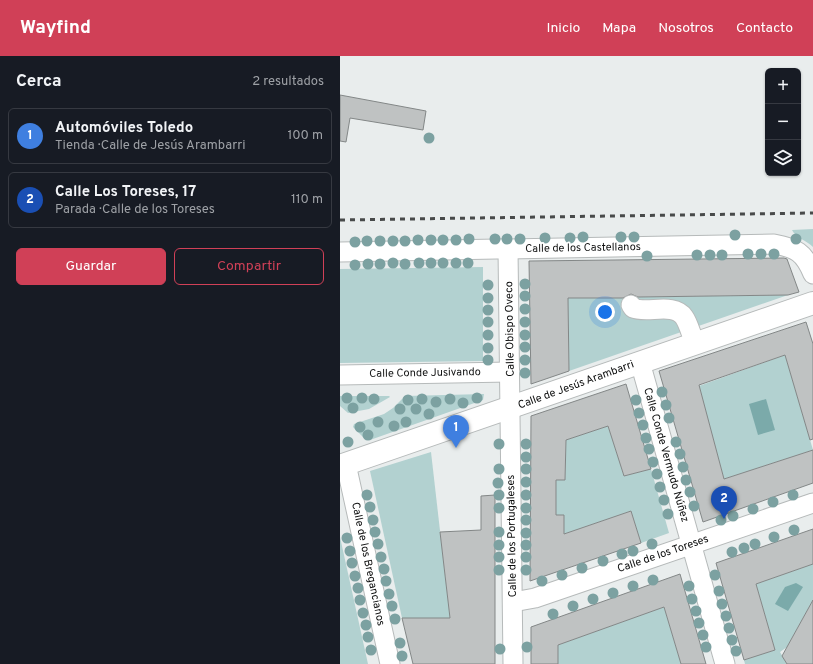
<!DOCTYPE html>
<html lang="es">
<head>
<meta charset="utf-8">
<style>
  :root { --surface:#171b24; --page:#242831; --text:#f1f3f6; --muted:#9ea1a6; --line:#363941; --accent:#d04057 }
  body { margin:0; font-family:Overpass,sans-serif; background:var(--page); color:var(--text) }
  .controls { position:absolute; right:12px; top:12px; display:grid; overflow:hidden; border-radius:6px; box-shadow:0 1px 3px #0004 }
  .controls button { width:36px; height:36px; display:grid; place-items:center; padding:0; border:0; border-bottom:1px solid var(--line); background:var(--surface); color:var(--text); font:20px sans-serif }
  .you { position:absolute; left:265px; top:256px; width:14px; height:14px; margin:-10px; border:3px solid #fff; border-radius:50%; background:#1a73e8; box-shadow:0 0 0 6px #1a73e833 }
  .badge { display:grid; place-items:center; width:26px; height:26px; border-radius:50%; background:var(--accent); color:#fff; font-size:13px; font-weight:700 }
  .pin { position:absolute; translate:-50% -33px; filter:drop-shadow(0 1px 2px #0008) }
  .pin::after { content:''; position:absolute; top:21px; width:14px; height:12px; background:inherit; clip-path:polygon(0 0,100% 0,50% 100%) }
  .list { margin:0; padding:0; list-style:none }
  h2 { display:flex; justify-content:space-between; align-items:center; height:52px; margin:0; padding:0 16px; font-size:17px }
  h2 small { font-size:13px; font-weight:400; color:var(--muted) }
  .list li { display:grid; grid-template-columns:26px 1fr auto; gap:12px; align-items:center; box-sizing:border-box; height:56px; margin:0 8px 8px; padding:0 8px; border:1px solid var(--line); border-radius:6px }
  .list b { display:block; font-size:15px; white-space:nowrap }
  .list p { margin:0; font-size:13px; white-space:nowrap; color:var(--muted) }
  .list em { font-size:13px; font-style:normal; color:var(--muted) }
  .actions { display:flex; gap:8px; padding:12px 16px }
  .actions a { flex:1; padding:9px 0; border:1px solid var(--accent); border-radius:6px; text-align:center; font-size:14px; color:var(--accent) }
  .actions .main { background:var(--accent); color:#fff }
  .icon { flex:none; width:22px; height:22px; fill:none; stroke:currentColor; stroke-width:2; stroke-linecap:round; stroke-linejoin:round }
  .map { position:relative; flex:none; width:473px; height:608px; overflow:hidden }
  header { display:flex; align-items:center; gap:24px; box-sizing:border-box; height:56px; padding:0 20px; background:var(--accent); color:#fff }
  header strong { font-size:19px }
  nav { display:flex; gap:22px; margin-inline-start:auto; font-size:14px }
  main { display:flex }
  aside { flex:1; background:var(--surface) }
  .map>svg:first-child { display:block }
  .green { fill:#b2d1d0 }
  .water { fill:#7baaaa }
  .building { fill:#bfc2c2; stroke:#838787 }
  .lines { fill:none; stroke-linecap:round; stroke-linejoin:round }
  .minor-casing { stroke:#b6baba; stroke-width:21 }
  .major-casing { stroke:#b6baba; stroke-width:24 }
  .minor { stroke:#fff; stroke-width:19 }
  .major { stroke:#fff; stroke-width:22 }
  .rail { stroke:#484a4a; stroke-width:3; stroke-dasharray:5 5; stroke-linecap:butt }
  .tree { fill:#7ca1a1 }
  .labels { text-anchor:middle; dominant-baseline:central; stroke-width:3.5; stroke-linejoin:round; paint-order:stroke }
  .street-label { font-size:11px; fill:#0d0e0e; stroke:#fff }
</style>
</head>
<body>
<header>
<strong>Wayfind</strong>
<nav><a>Inicio</a><a>Mapa</a><a>Nosotros</a><a>Contacto</a></nav>
</header>
<main>
<aside>
<h2>Cerca<small>2 resultados</small></h2>
<ul class="list">
<li><span class="badge" style="background:#3f7fe0">1</span><div><b>Automóviles Toledo</b><p>Tienda · Calle de Jesús Arambarri</p></div><em>100 m</em></li>
<li><span class="badge" style="background:#1a4fb4">2</span><div><b>Calle Los Toreses, 17</b><p>Parada · Calle de los Toreses</p></div><em>110 m</em></li>
</ul>
<div class="actions"><a class="main">Guardar</a><a>Compartir</a></div>
</aside>
<div class="map">
<svg width="473" height="608" viewBox="0 0 473 608">
  <rect width="100%" height="100%" fill="#e9eded"/>
  <!-- green -->
  <g class="green">
    <path d="M473,173V191C467,185 455,181 452,174Z"/>
    <polygon points="143,211 143,305 0,307 0,213"/>
    <polygon points="448,239 229,315 228,242"/>
    <polygon points="445,299 473,394 384,423 359,330"/>
    <polygon points="144,338 143,344 30,384 25,383 13,371 14,368 44,358 53,352 65,340"/>
    <polygon points="0,340 49,340 50,341 29,353 8,357 0,350"/>
    <polygon points="268,370 284,420 311,413 329,477 301,487 291,455 224,478 224,459 216,459 216,424 225,423 226,384"/>
    <polygon points="91,396 110,562 62,562 30,415"/>
    <polygon points="0,481 28,608 0,608"/>
    <polygon points="473,508 473,544 447,591 440,596 447,608 405,608 404,604 435,594 416,528"/>
    <polygon points="324,551 341,608 218,608 218,589"/>
  </g>
  <!-- water -->
  <g class="water">
    <polygon points="426,343 435,374 418,379 409,348"/>
    <polygon points="456,527 463,531 448,555 435,548 445,531"/>
  </g>
  <!-- building -->
  <g class="building">
    <polygon points="0,39 86,55 83,74 10,62 6,86 0,85"/>
    <polygon points="444,202 447,203 459,236 448,239 298,241 291,238 283,242 228,242 229,315 191,328 189,205"/>
    <polygon points="466,266 473,288 473,383 470,384 445,299 359,329 384,423 473,394 473,427 363,466 319,315"/>
    <polygon points="286,328 311,413 284,420 268,370 226,384 225,424 216,424 216,459 224,459 224,478 291,455 301,487 190,525 191,360"/>
    <polygon points="155,439 155,608 73,608 62,562 110,562 100,476 141,474 141,440"/>
    <polygon points="473,473 473,508 416,528 435,594 404,604 376,507"/>
    <polygon points="340,518 366,608 341,608 324,551 218,589 218,608 191,608 191,571"/>
    <polygon points="473,544 473,608 447,608 442,600"/>
  </g>
  <g class="lines">
    <!-- minor casing -->
    <g class="minor-casing">
      <g id="minor">
        <polyline points="168,193 173,608"/>
        <path d="M0,196L434,188C456,192 464,196 473,218"/>
        <path d="M291,249L293,252C307,258 334,246 344,261C349,268 351,279 355,287"/>
        <polyline points="300,306 385,608"/>
        <polyline points="0,319 170,316"/>
        <polyline points="6,408 50,608"/>
        <polyline points="173,546 195,542 473,447"/>
      </g>
    </g>
    <!-- major casing -->
    <g class="major-casing">
      <polyline id="major" points="0,410 473,247"/>
    </g>
    <!-- minor -->
    <use href="#minor" class="minor"/>
    <!-- major -->
    <use href="#major" class="major"/>
    <!-- rail -->
    <polyline class="rail" points="0,164 473,157"/>
  </g>
  <!-- trees -->
  <g class="tree">
    <circle cx="89" cy="82" r="5.5"/>
    <circle cx="395" cy="179" r="5.5"/>
    <circle cx="243" cy="181" r="5.5"/>
    <circle cx="281" cy="181" r="5.5"/>
    <circle cx="294" cy="181" r="5.5"/>
    <circle cx="205" cy="182" r="5.5"/>
    <circle cx="230" cy="182" r="5.5"/>
    <circle cx="129" cy="183" r="5.5"/>
    <circle cx="155" cy="183" r="5.5"/>
    <circle cx="167" cy="183" r="5.5"/>
    <circle cx="180" cy="183" r="5.5"/>
    <circle cx="456" cy="183" r="5.5"/>
    <circle cx="78" cy="184" r="5.5"/>
    <circle cx="91" cy="184" r="5.5"/>
    <circle cx="103" cy="184" r="5.5"/>
    <circle cx="116" cy="184" r="5.5"/>
    <circle cx="27" cy="185" r="5.5"/>
    <circle cx="40" cy="185" r="5.5"/>
    <circle cx="53" cy="185" r="5.5"/>
    <circle cx="65" cy="185" r="5.5"/>
    <circle cx="15" cy="186" r="5.5"/>
    <circle cx="408" cy="198" r="5.5"/>
    <circle cx="421" cy="198" r="5.5"/>
    <circle cx="434" cy="198" r="5.5"/>
    <circle cx="357" cy="199" r="5.5"/>
    <circle cx="370" cy="199" r="5.5"/>
    <circle cx="382" cy="199" r="5.5"/>
    <circle cx="307" cy="200" r="5.5"/>
    <circle cx="53" cy="207" r="5.5"/>
    <circle cx="79" cy="207" r="5.5"/>
    <circle cx="91" cy="207" r="5.5"/>
    <circle cx="103" cy="207" r="5.5"/>
    <circle cx="116" cy="207" r="5.5"/>
    <circle cx="128" cy="207" r="5.5"/>
    <circle cx="28" cy="208" r="5.5"/>
    <circle cx="40" cy="208" r="5.5"/>
    <circle cx="65" cy="208" r="5.5"/>
    <circle cx="15" cy="209" r="5.5"/>
    <circle cx="185" cy="228" r="5.5"/>
    <circle cx="148" cy="229" r="5.5"/>
    <circle cx="185" cy="240" r="5.5"/>
    <circle cx="148" cy="242" r="5.5"/>
    <circle cx="185" cy="253" r="5.5"/>
    <circle cx="148" cy="254" r="5.5"/>
    <circle cx="148" cy="266" r="5.5"/>
    <circle cx="185" cy="266" r="5.5"/>
    <circle cx="148" cy="279" r="5.5"/>
    <circle cx="185" cy="279" r="5.5"/>
    <circle cx="185" cy="291" r="5.5"/>
    <circle cx="148" cy="292" r="5.5"/>
    <circle cx="148" cy="304" r="5.5"/>
    <circle cx="185" cy="304" r="5.5"/>
    <circle cx="185" cy="317" r="5.5"/>
    <circle cx="322" cy="336" r="5.5"/>
    <circle cx="7" cy="342" r="5.5"/>
    <circle cx="22" cy="342" r="5.5"/>
    <circle cx="137" cy="342" r="5.5"/>
    <circle cx="34" cy="343" r="5.5"/>
    <circle cx="82" cy="343" r="5.5"/>
    <circle cx="110" cy="343" r="5.5"/>
    <circle cx="68" cy="344" r="5.5"/>
    <circle cx="296" cy="344" r="5.5"/>
    <circle cx="96" cy="346" r="5.5"/>
    <circle cx="123" cy="347" r="5.5"/>
    <circle cx="326" cy="349" r="5.5"/>
    <circle cx="13" cy="352" r="5.5"/>
    <circle cx="60" cy="353" r="5.5"/>
    <circle cx="76" cy="353" r="5.5"/>
    <circle cx="299" cy="357" r="5.5"/>
    <circle cx="89" cy="358" r="5.5"/>
    <circle cx="329" cy="362" r="5.5"/>
    <circle cx="38" cy="366" r="5.5"/>
    <circle cx="66" cy="366" r="5.5"/>
    <circle cx="303" cy="369" r="5.5"/>
    <circle cx="54" cy="370" r="5.5"/>
    <circle cx="20" cy="371" r="5.5"/>
    <circle cx="28" cy="379" r="5.5"/>
    <circle cx="306" cy="382" r="5.5"/>
    <circle cx="8" cy="386" r="5.5"/>
    <circle cx="336" cy="386" r="5.5"/>
    <circle cx="159" cy="388" r="5.5"/>
    <circle cx="186" cy="388" r="5.5"/>
    <circle cx="309" cy="393" r="5.5"/>
    <circle cx="340" cy="398" r="5.5"/>
    <circle cx="186" cy="401" r="5.5"/>
    <circle cx="313" cy="406" r="5.5"/>
    <circle cx="343" cy="411" r="5.5"/>
    <circle cx="159" cy="413" r="5.5"/>
    <circle cx="186" cy="413" r="5.5"/>
    <circle cx="317" cy="418" r="5.5"/>
    <circle cx="346" cy="424" r="5.5"/>
    <circle cx="186" cy="426" r="5.5"/>
    <circle cx="158" cy="427" r="5.5"/>
    <circle cx="320" cy="431" r="5.5"/>
    <circle cx="350" cy="436" r="5.5"/>
    <circle cx="27" cy="439" r="5.5"/>
    <circle cx="159" cy="439" r="5.5"/>
    <circle cx="186" cy="439" r="5.5"/>
    <circle cx="453" cy="439" r="5.5"/>
    <circle cx="324" cy="444" r="5.5"/>
    <circle cx="433" cy="446" r="5.5"/>
    <circle cx="354" cy="450" r="5.5"/>
    <circle cx="30" cy="451" r="5.5"/>
    <circle cx="159" cy="452" r="5.5"/>
    <circle cx="186" cy="452" r="5.5"/>
    <circle cx="413" cy="453" r="5.5"/>
    <circle cx="328" cy="458" r="5.5"/>
    <circle cx="393" cy="460" r="5.5"/>
    <circle cx="33" cy="464" r="5.5"/>
    <circle cx="186" cy="464" r="5.5"/>
    <circle cx="381" cy="464" r="5.5"/>
    <circle cx="454" cy="474" r="5.5"/>
    <circle cx="35" cy="476" r="5.5"/>
    <circle cx="159" cy="476" r="5.5"/>
    <circle cx="186" cy="477" r="5.5"/>
    <circle cx="434" cy="481" r="5.5"/>
    <circle cx="7" cy="482" r="5.5"/>
    <circle cx="38" cy="488" r="5.5"/>
    <circle cx="312" cy="488" r="5.5"/>
    <circle cx="415" cy="488" r="5.5"/>
    <circle cx="159" cy="489" r="5.5"/>
    <circle cx="186" cy="489" r="5.5"/>
    <circle cx="404" cy="492" r="5.5"/>
    <circle cx="10" cy="495" r="5.5"/>
    <circle cx="293" cy="495" r="5.5"/>
    <circle cx="392" cy="496" r="5.5"/>
    <circle cx="282" cy="498" r="5.5"/>
    <circle cx="41" cy="501" r="5.5"/>
    <circle cx="159" cy="501" r="5.5"/>
    <circle cx="186" cy="501" r="5.5"/>
    <circle cx="263" cy="505" r="5.5"/>
    <circle cx="12" cy="507" r="5.5"/>
    <circle cx="242" cy="512" r="5.5"/>
    <circle cx="44" cy="513" r="5.5"/>
    <circle cx="159" cy="514" r="5.5"/>
    <circle cx="186" cy="514" r="5.5"/>
    <circle cx="222" cy="519" r="5.5"/>
    <circle cx="375" cy="519" r="5.5"/>
    <circle cx="15" cy="520" r="5.5"/>
    <circle cx="313" cy="524" r="5.5"/>
    <circle cx="46" cy="525" r="5.5"/>
    <circle cx="202" cy="525" r="5.5"/>
    <circle cx="293" cy="530" r="5.5"/>
    <circle cx="349" cy="530" r="5.5"/>
    <circle cx="18" cy="532" r="5.5"/>
    <circle cx="379" cy="535" r="5.5"/>
    <circle cx="273" cy="537" r="5.5"/>
    <circle cx="49" cy="538" r="5.5"/>
    <circle cx="253" cy="543" r="5.5"/>
    <circle cx="352" cy="543" r="5.5"/>
    <circle cx="20" cy="544" r="5.5"/>
    <circle cx="382" cy="548" r="5.5"/>
    <circle cx="52" cy="550" r="5.5"/>
    <circle cx="233" cy="550" r="5.5"/>
    <circle cx="356" cy="555" r="5.5"/>
    <circle cx="23" cy="557" r="5.5"/>
    <circle cx="213" cy="558" r="5.5"/>
    <circle cx="386" cy="560" r="5.5"/>
    <circle cx="55" cy="563" r="5.5"/>
    <circle cx="359" cy="567" r="5.5"/>
    <circle cx="26" cy="569" r="5.5"/>
    <circle cx="389" cy="572" r="5.5"/>
    <circle cx="363" cy="579" r="5.5"/>
    <circle cx="28" cy="581" r="5.5"/>
    <circle cx="392" cy="584" r="5.5"/>
    <circle cx="60" cy="587" r="5.5"/>
    <circle cx="187" cy="591" r="5.5"/>
    <circle cx="366" cy="591" r="5.5"/>
    <circle cx="160" cy="593" r="5.5"/>
    <circle cx="31" cy="594" r="5.5"/>
    <circle cx="396" cy="595" r="5.5"/>
    <circle cx="62" cy="600" r="5.5"/>
  </g>
  <g class="labels">
    <!-- street labels -->
    <g class="street-label">
      <text transform="translate(243 192) rotate(-1)">Calle de los Castellanos</text>
      <text transform="translate(170 273) rotate(-91)">Calle Obispo Oveco</text>
      <text transform="translate(85 317) rotate(-1)">Calle Conde Jusivando</text>
      <text transform="translate(236 329) rotate(-20)">Calle de Jesús Arambarri</text>
      <text transform="translate(326 399) rotate(74)">Calle Conde Vermudo Núñez</text>
      <text transform="translate(172 480) rotate(-91)">Calle de los Portugaleses</text>
      <text transform="translate(323 498) rotate(-19)">Calle de los Toreses</text>
      <text transform="translate(28 508) rotate(78)">Calle de los Bregancianos</text>
    </g>
  </g>
</svg>
<div class="controls">
<button>+</button>
<button>−</button>
<button><svg class="icon" aria-label="layers" viewBox="0 0 24 24"><path d="M12 4l9 5-9 5-9-5zM3 14l9 5 9-5"/></svg></button>
</div>
<div class="you"></div>
<div class="pin badge" style="left:116px;top:392px;background:#3f7fe0">1</div>
<div class="pin badge" style="left:384px;top:463px;background:#1a4fb4">2</div>
</div>
</main>
</body>
</html>
